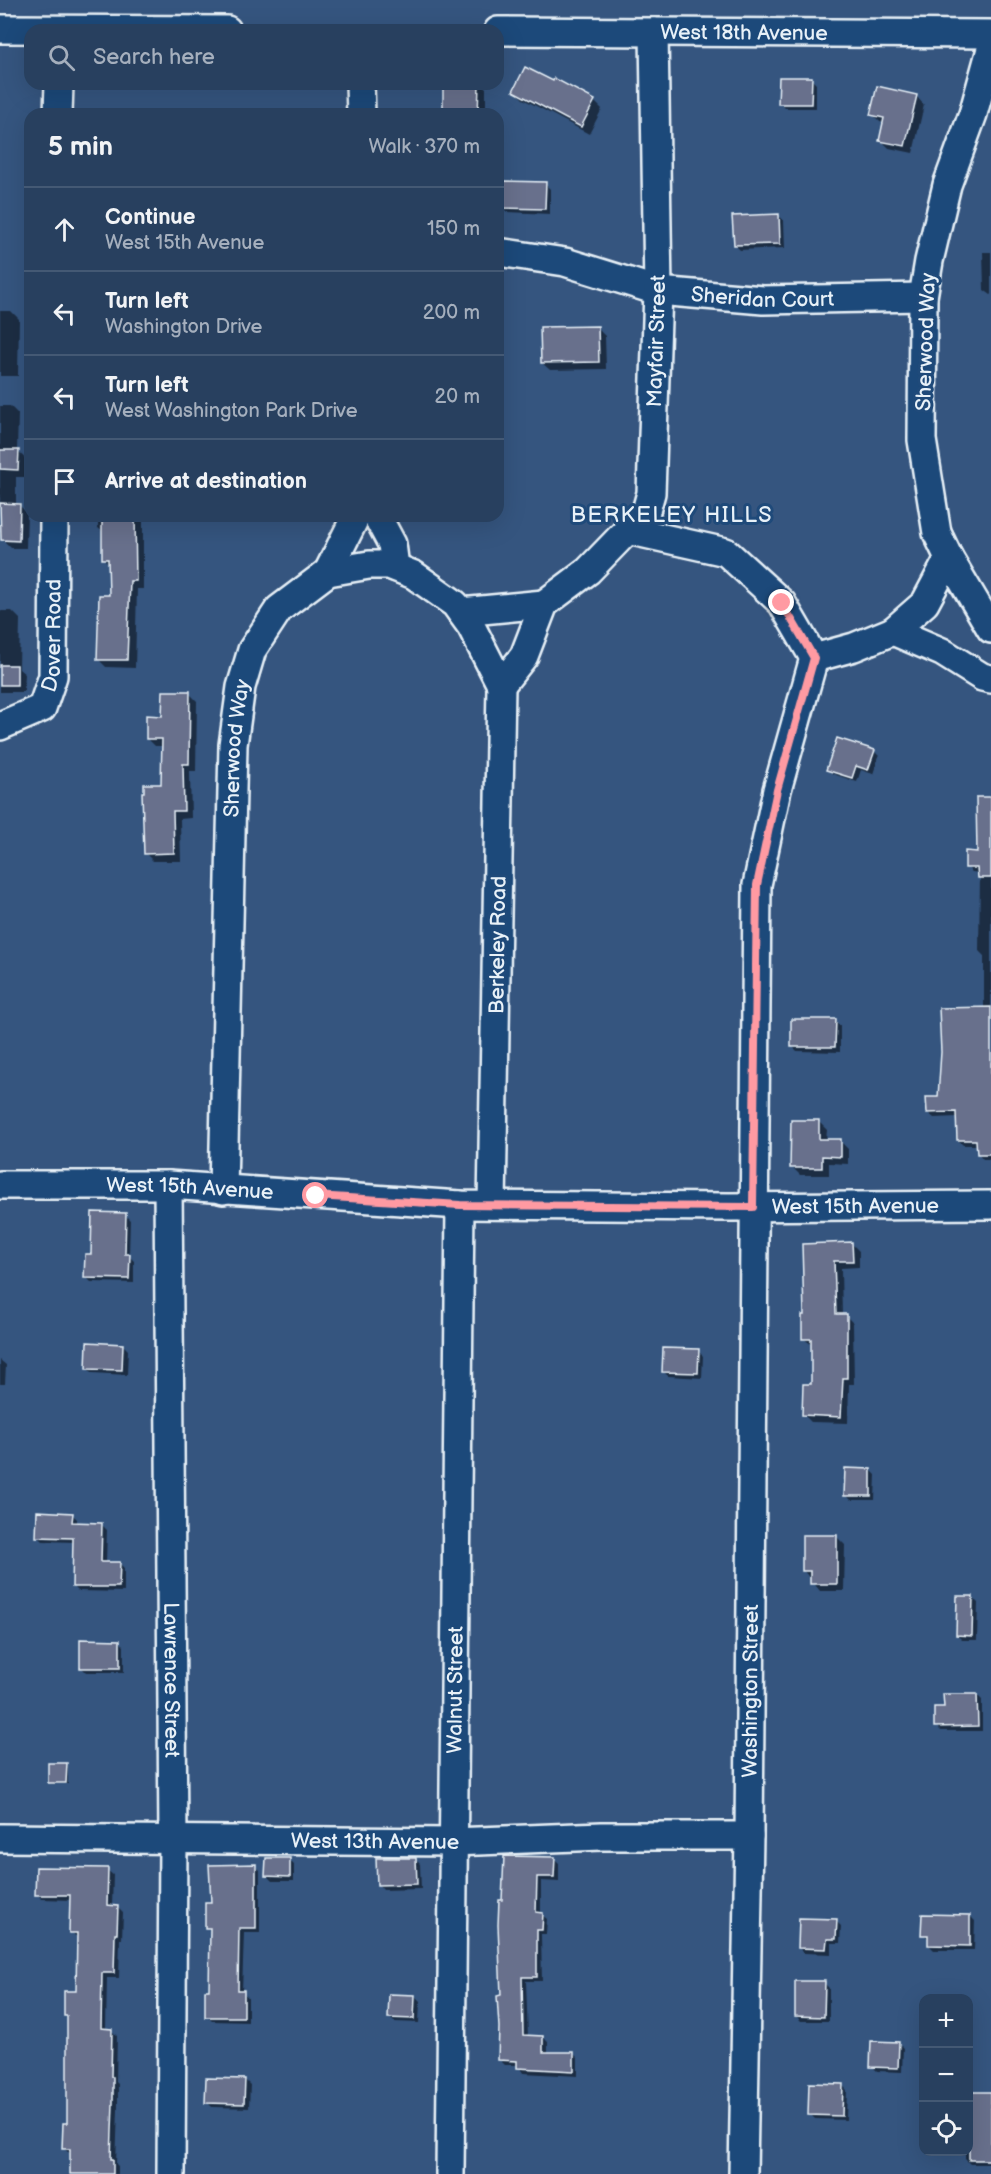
<!DOCTYPE html>
<html lang="en">
<head>
<meta charset="utf-8">
<style>
  :root { --surface:#28405f; --page:#304765; --text:#f1f3f6; --muted:#a5afbd; --line:#445974 }
  body { margin:0; font-family:"Balsamiq Sans",sans-serif; background:var(--page); color:var(--text) }
  .controls { position:absolute; right:18px; bottom:18px; display:grid; overflow:hidden; border-radius:12px; box-shadow:0 6px 24px #0002 }
  .controls button { width:54px; height:54px; display:grid; place-items:center; padding:0; border:0; border-bottom:2px solid var(--line); background:var(--surface); color:var(--text); font:30px sans-serif }
  .stop { position:absolute; width:18px; height:18px; margin:-14px; border:4px solid #ff9aa2; border-radius:50%; background:#fff }
  .stop.end { background:#ff9aa2; border-color:#fff; box-shadow:0 2px 6px #0008 }
  .list { margin:0; padding:0; list-style:none }
  h2 { display:flex; justify-content:space-between; align-items:center; height:78px; margin:0; padding:0 24px; font-size:26px }
  h2 small { font-size:20px; font-weight:400; color:var(--muted) }
  .list li { display:grid; grid-template-columns:39px 1fr auto; gap:18px; align-items:center; box-sizing:border-box; height:84px; padding:0 24px; border-top:2px solid var(--line) }
  .list b { display:block; font-size:22px; white-space:nowrap }
  .list p { margin:0; font-size:20px; white-space:nowrap; color:var(--muted) }
  .list em { font-size:20px; font-style:normal; color:var(--muted) }
  .icon { flex:none; width:33px; height:33px; fill:none; stroke:currentColor; stroke-width:2; stroke-linecap:round; stroke-linejoin:round }
  .map { position:relative; flex:none; width:991px; height:2174px; overflow:hidden }
  .search { position:absolute; background:var(--surface); box-shadow:0 6px 24px #0002; left:24px; top:24px; width:480px; height:66px; display:flex; align-items:center; gap:15px; box-sizing:border-box; padding:0 21px; border-radius:18px; color:var(--muted); font-size:22px }
  .panel { position:absolute; background:var(--surface); box-shadow:0 6px 24px #0002; left:24px; top:108px; width:480px; height:414px; border-radius:18px }
  .map>svg:first-child { display:block }
  .shadow { fill:#0007 }
  .building { fill:#686f8c; stroke:#e8f1f8; stroke-width:1.5 }
  .lines { fill:none; stroke-linecap:round; stroke-linejoin:round }
  .minor-casing { stroke:#e8f1f8; stroke-width:32 }
  .minor { stroke:#1f4a7a; stroke-width:27 }
  .route { stroke:#ff9aa2; stroke-width:8 }
  .labels { text-anchor:middle; dominant-baseline:central; stroke-width:6; stroke-linejoin:round; paint-order:stroke }
  .street-label { font-size:21px; fill:#e8f1f8; stroke:#1f4a7a }
  .neighbourhood-label { font-size:22px; letter-spacing:1.5px; fill:#e8f1f8; stroke:#1f4a7a }
</style>
</head>
<body>
<div class="map">
<svg width="991" height="2174" viewBox="0 0 991 2174">
  <rect width="100%" height="100%" fill="#35557f"/>
  <filter id="ink" filterUnits="userSpaceOnUse"><feTurbulence type="fractalNoise" baseFrequency=".0167" numOctaves="2"/><feDisplacementMap in="SourceGraphic" scale="12" xChannelSelector="R" yChannelSelector="G"/><feConvolveMatrix kernelMatrix="1 2 1 2 8 2 1 2 1" color-interpolation-filters="sRGB"/></filter>
  <g filter="url(#ink)">
    <!-- shadow -->
    <g class="shadow">
      <polygon points="811,79 816,84 816,108 785,108 780,103"/>
      <polygon points="553,83 594,101 602,109 589,134 523,99 515,91"/>
      <polygon points="445,84 481,84 486,88 486,114 445,114"/>
      <polygon points="917,97 924,105 913,153 889,148 881,140 885,123 880,122 872,114"/>
      <polygon points="545,184 550,189 550,214 507,212 502,207"/>
      <polygon points="779,216 784,221 785,248 740,250 735,245"/>
      <polygon points="983,252 991,252 991,295 984,290"/>
      <polygon points="0,311 11,311 19,319 18,376 0,376"/>
      <polygon points="597,328 605,336 606,369 550,370 542,363"/>
      <polygon points="0,406 10,406 18,414 17,451 26,459 26,477 16,477 16,505 19,505 27,513 26,548 11,548 3,540 3,535 0,535"/>
      <polygon points="98,516 143,516 143,589 137,589 135,668 106,667 98,659 110,597 110,565 103,558 103,532 98,528"/>
      <polygon points="0,611 12,611 20,619 19,669 25,674 24,692 0,692"/>
      <polygon points="189,693 197,701 196,771 190,771 191,818 180,819 181,861 153,861 145,853 163,785 164,746 155,746 147,738 164,717"/>
      <polygon points="874,751 879,756 873,774 861,770 857,782 833,774 828,770"/>
      <polygon points="991,798 991,1159 983,1159 978,1153 978,1145 963,1145 958,1140 958,1117 934,1118 928,1113 939,1098 984,1009 984,956 979,951 980,873 972,872 967,867 979,853"/>
      <polygon points="835,1021 840,1026 840,1052 797,1051 792,1046"/>
      <polygon points="819,1122 827,1130 826,1141 840,1141 848,1149 848,1164 829,1163 829,1175 800,1175 792,1167"/>
      <polygon points="125,1215 130,1220 129,1256 134,1261 134,1283 91,1282 86,1277 92,1255"/>
      <polygon points="852,1244 859,1251 859,1267 841,1268 842,1316 846,1316 853,1323 854,1384 849,1384 848,1423 811,1422 804,1415 813,1386 812,1345 803,1338 805,1316 804,1245"/>
      <polygon points="123,1345 128,1350 127,1375 92,1373 87,1368"/>
      <polygon points="698,1351 703,1356 702,1378 668,1376 663,1371"/>
      <polygon points="0,1360 6,1365 5,1384 0,1384"/>
      <polygon points="871,1470 876,1475 875,1500 851,1500 846,1495"/>
      <polygon points="72,1514 77,1519 77,1524 102,1525 107,1530 106,1563 119,1563 124,1568 124,1592 78,1591 73,1586 74,1542 43,1541 38,1536"/>
      <polygon points="837,1537 845,1545 844,1591 820,1591 803,1570"/>
      <polygon points="973,1598 978,1603 977,1640 962,1640 957,1635"/>
      <polygon points="119,1641 124,1646 124,1672 86,1672 81,1667"/>
      <polygon points="977,1695 982,1700 982,1731 941,1731 936,1726 945,1709"/>
      <polygon points="66,1764 68,1766 68,1784 51,1784 49,1782"/>
      <polygon points="554,1858 559,1863 559,1882 541,1881 541,1914 547,1919 546,1934 541,1934 542,1981 526,1981 528,2037 543,2037 548,2042 548,2054 573,2053 578,2058 578,2076 523,2073 518,2065 505,2065 500,2060 503,1901"/>
      <polygon points="415,1859 420,1864 421,1889 383,1890 378,1884"/>
      <polygon points="289,1860 294,1865 294,1881 272,1881 267,1876"/>
      <polygon points="255,1866 260,1870 260,1933 244,1933 242,1992 248,1997 248,2022 212,2021 207,2016 210,1991 212,1932 207,1927"/>
      <polygon points="107,1870 113,1875 112,1907 117,1907 123,1913 122,1939 120,1939 119,1978 107,1978 106,2030 111,2030 117,2036 116,2082 118,2084 118,2110 116,2164 118,2166 118,2174 71,2174 71,2154 64,2149 69,2124 68,2018 66,2015 77,1993 78,1938 71,1932 71,1900 42,1899 37,1894"/>
      <polygon points="970,1916 975,1921 974,1950 934,1950 929,1945 929,1939 923,1934"/>
      <polygon points="836,1921 841,1926 840,1943 831,1943 831,1954 804,1953 799,1948"/>
      <polygon points="824,1983 829,1988 829,2021 801,2021 796,2016"/>
      <polygon points="415,1996 420,2001 419,2023 394,2022 389,2017"/>
      <polygon points="898,2043 903,2048 902,2072 877,2071 872,2066"/>
      <polygon points="245,2080 250,2085 249,2108 212,2107 207,2102"/>
      <polygon points="842,2085 847,2090 846,2120 815,2119 810,2114"/>
      <polygon points="968,2093 991,2094 991,2164 970,2164 965,2159 965,2152 968,2152"/>
    </g>
    <!-- building -->
    <g class="building">
      <polygon points="525,67 553,81 554,78 595,100 581,127 513,91"/>
      <polygon points="779,77 812,77 811,104 778,104"/>
      <polygon points="443,84 479,84 478,114 443,114"/>
      <polygon points="877,86 917,95 905,146 879,141 884,118 870,115"/>
      <polygon points="502,181 546,182 545,209 501,208"/>
      <polygon points="779,214 780,244 734,245 732,216"/>
      <polygon points="598,326 599,362 541,363 540,327"/>
      <polygon points="0,450 19,450 18,470 0,469"/>
      <polygon points="0,503 20,504 19,541 1,540"/>
      <polygon points="102,516 135,516 136,581 130,581 127,660 97,660 99,595 109,595 108,559 102,559"/>
      <rect x="0" y="665" width="17" height="20"/>
      <polygon points="163,691 190,691 189,764 183,764 184,811 173,811 174,853 144,854 142,792 144,792 144,784 161,784 162,739 146,739 146,715 162,716"/>
      <polygon points="837,738 875,750 868,770 856,766 852,778 826,770"/>
      <polygon points="976,797 991,797 991,878 978,878 977,868 965,868 965,851 977,852"/>
      <polygon points="991,1007 991,1154 977,1154 976,1140 957,1140 956,1112 927,1113 926,1097 938,1097 941,1052 939,1008"/>
      <polygon points="791,1019 836,1019 835,1047 791,1047"/>
      <polygon points="791,1120 819,1120 819,1139 841,1139 841,1157 822,1156 822,1168 790,1168"/>
      <polygon points="92,1212 126,1213 125,1254 130,1254 129,1279 84,1278 85,1254 91,1254"/>
      <polygon points="852,1242 853,1261 834,1261 836,1314 847,1314 847,1378 843,1378 841,1417 802,1415 803,1384 811,1384 811,1339 802,1339 802,1315 804,1315 802,1244"/>
      <polygon points="87,1342 123,1344 122,1370 86,1369"/>
      <polygon points="663,1348 699,1349 698,1373 662,1372"/>
      <polygon points="845,1468 871,1469 871,1496 844,1496"/>
      <polygon points="37,1511 73,1513 72,1522 102,1523 101,1562 120,1562 119,1587 72,1587 73,1538 36,1537"/>
      <polygon points="802,1535 837,1535 837,1584 810,1584 810,1571 802,1571"/>
      <polygon points="957,1596 973,1596 972,1636 956,1635"/>
      <polygon points="80,1639 120,1640 120,1668 80,1668"/>
      <polygon points="943,1694 977,1694 978,1726 934,1727 934,1707 944,1707"/>
      <polygon points="48,1763 67,1763 66,1783 48,1783"/>
      <polygon points="504,1856 555,1857 554,1877 537,1877 536,1912 543,1913 542,1930 537,1930 537,1977 522,1977 523,2035 543,2036 543,2052 574,2052 574,2071 517,2068 517,2061 498,2060 499,2027 497,1996 501,1995 498,1925 499,1900 502,1900"/>
      <polygon points="266,1858 290,1858 290,1877 265,1876"/>
      <polygon points="376,1858 416,1858 417,1884 377,1885"/>
      <polygon points="256,1864 256,1928 239,1928 238,1990 244,1990 244,2017 205,2017 205,1990 209,1990 210,1928 205,1928 205,1902 211,1902 209,1865"/>
      <polygon points="36,1867 108,1868 107,1905 118,1906 117,1934 115,1934 114,1973 102,1973 101,2028 112,2029 111,2077 113,2077 113,2103 111,2159 113,2159 113,2174 70,2174 70,2149 62,2149 63,2123 67,2123 67,2016 64,2016 64,1991 76,1991 77,1933 69,1933 70,1895 35,1895"/>
      <polygon points="922,1914 970,1915 970,1946 928,1945 928,1935 921,1935"/>
      <polygon points="799,1918 837,1919 836,1939 827,1939 826,1949 798,1948"/>
      <polygon points="795,1981 825,1981 824,2017 795,2016"/>
      <polygon points="389,1994 415,1995 414,2019 388,2018"/>
      <polygon points="871,2041 899,2042 898,2068 870,2067"/>
      <polygon points="206,2078 245,2079 244,2104 205,2103"/>
      <polygon points="809,2083 843,2084 842,2116 808,2115"/>
      <rect x="969" y="2092" width="22" height="68"/>
    </g>
    <g class="lines">
      <!-- minor casing -->
      <g class="minor-casing">
        <g id="minor">
          <polyline points="0,29 227,30"/>
          <path id="s1" d="M498,31L991,34"/>
          <polyline points="991,49 973,114 947,185 929,261 923,297 922,440 937,533 949,558 991,629"/>
          <polyline points="360,84 361,114"/>
          <polyline points="58,114 59,84"/>
          <path id="s2" d="M498,252L565,262L658,291L763,300L923,297"/>
          <polyline points="377,516 392,544 395,567"/>
          <polyline points="627,530 726,552 782,603 814,658"/>
          <polyline points="328,572 356,516"/>
          <polyline points="461,612 544,604"/>
          <polyline points="893,631 925,603 949,558"/>
          <polyline points="814,658 854,647 893,631 942,652 982,677 991,679"/>
          <path id="s3" d="M501,685L524,656L544,604L588,571L646,511L651,493L658,291L654,32"/>
          <path id="s4" d="M0,726L42,708L53,676L54,516"/>
          <path id="s5" d="M0,1185H168L460,1205L729,1207L991,1205"/>
          <path id="s6" d="M168,1185L173,1839L171,2174"/>
          <path id="s7" d="M223,1190L233,745L241,687L252,650L279,609L328,572L369,565H389L414,575L455,604L471,626L501,685L492,1205"/>
          <path id="s8" d="M0,1838L452,1842L602,1836H749"/>
          <path id="s9" d="M450,2174L460,1205"/>
          <path id="s10" d="M743,2174L749,1836L757,885L777,790L814,658"/>
        </g>
      </g>
      <!-- minor -->
      <use href="#minor" class="minor"/>
    </g>
  </g>
  <g class="lines" filter="url(#ink)">
    <!-- route -->
    <polyline class="route" points="316,1196 460,1205 753,1207 757,885 777,790 814,658 782,603"/>
  </g>
  <g class="labels">
    <!-- street labels -->
    <g class="street-label">
      <text stroke="none"><textPath href="#s1" startOffset="246">West 18th Avenue</textPath></text>
      <text stroke="none"><textPath href="#s2" startOffset="270">Sheridan Court</textPath></text>
      <text stroke="none"><textPath href="#s3" startOffset="402">Mayfair Street</textPath></text>
      <text transform="translate(926 342) rotate(-88)">Sherwood Way</text>
      <text stroke="none"><textPath href="#s4" startOffset="120">Dover Road</textPath></text>
      <text stroke="none"><textPath href="#s7" startOffset="442">Sherwood Way</textPath></text>
      <text transform="translate(498 945) rotate(-89)">Berkeley Road</text>
      <text stroke="none"><textPath href="#s5" startOffset="190">West 15th Avenue</textPath></text>
      <text stroke="none"><textPath href="#s5" startOffset="856">West 15th Avenue</textPath></text>
      <text stroke="none"><textPath href="#s6" startOffset="495">Lawrence Street</textPath></text>
      <text stroke="none"><textPath href="#s9" startOffset="484">Walnut Street</textPath></text>
      <text stroke="none"><textPath href="#s10" startOffset="483">Washington Street</textPath></text>
      <text stroke="none"><textPath href="#s8" startOffset="375">West 13th Avenue</textPath></text>
    </g>
    <!-- neighbourhood labels -->
    <g class="neighbourhood-label">
      <text x="672" y="515">BERKELEY HILLS</text>
    </g>
  </g>
</svg>
<div class="controls">
<button>+</button>
<button>−</button>
<button><svg class="icon" aria-label="locate" viewBox="0 0 24 24"><circle cx="12" cy="12" r="6"/><path d="M12 2v4M12 18v4M2 12h4M18 12h4"/></svg></button>
</div>
<div class="stop" style="left:316px;top:1196px"></div>
<div class="stop end" style="left:782px;top:603px"></div>
<div class="search"><svg class="icon" aria-label="search" viewBox="0 0 24 24"><circle cx="10" cy="10" r="6"/><path d="M15 15l6 6"/></svg>Search here</div>
<section class="panel">
<h2>5 min<small>Walk · 370 m</small></h2>
<ul class="list">
<li><svg class="icon" aria-label="ahead" viewBox="0 0 24 24"><path d="M12 20V5M6 11l6-6 6 6"/></svg><div><b>Continue</b><p>West 15th Avenue</p></div><em>150 m</em></li>
<li><svg class="icon" aria-label="left" viewBox="0 0 24 24"><path d="M17 20v-9H6M10 6l-5 5 5 5"/></svg><div><b>Turn left</b><p>Washington Drive</p></div><em>200 m</em></li>
<li><svg class="icon" aria-label="left" viewBox="0 0 24 24"><path d="M17 20v-9H6M10 6l-5 5 5 5"/></svg><div><b>Turn left</b><p>West Washington Park Drive</p></div><em>20 m</em></li>
<li><svg class="icon" aria-label="arrive" viewBox="0 0 24 24"><path d="M6 21V4h12l-3 4 3 4H6"/></svg><div><b>Arrive at destination</b></div></li>
</ul>
</section>
</div>
</body>
</html>
